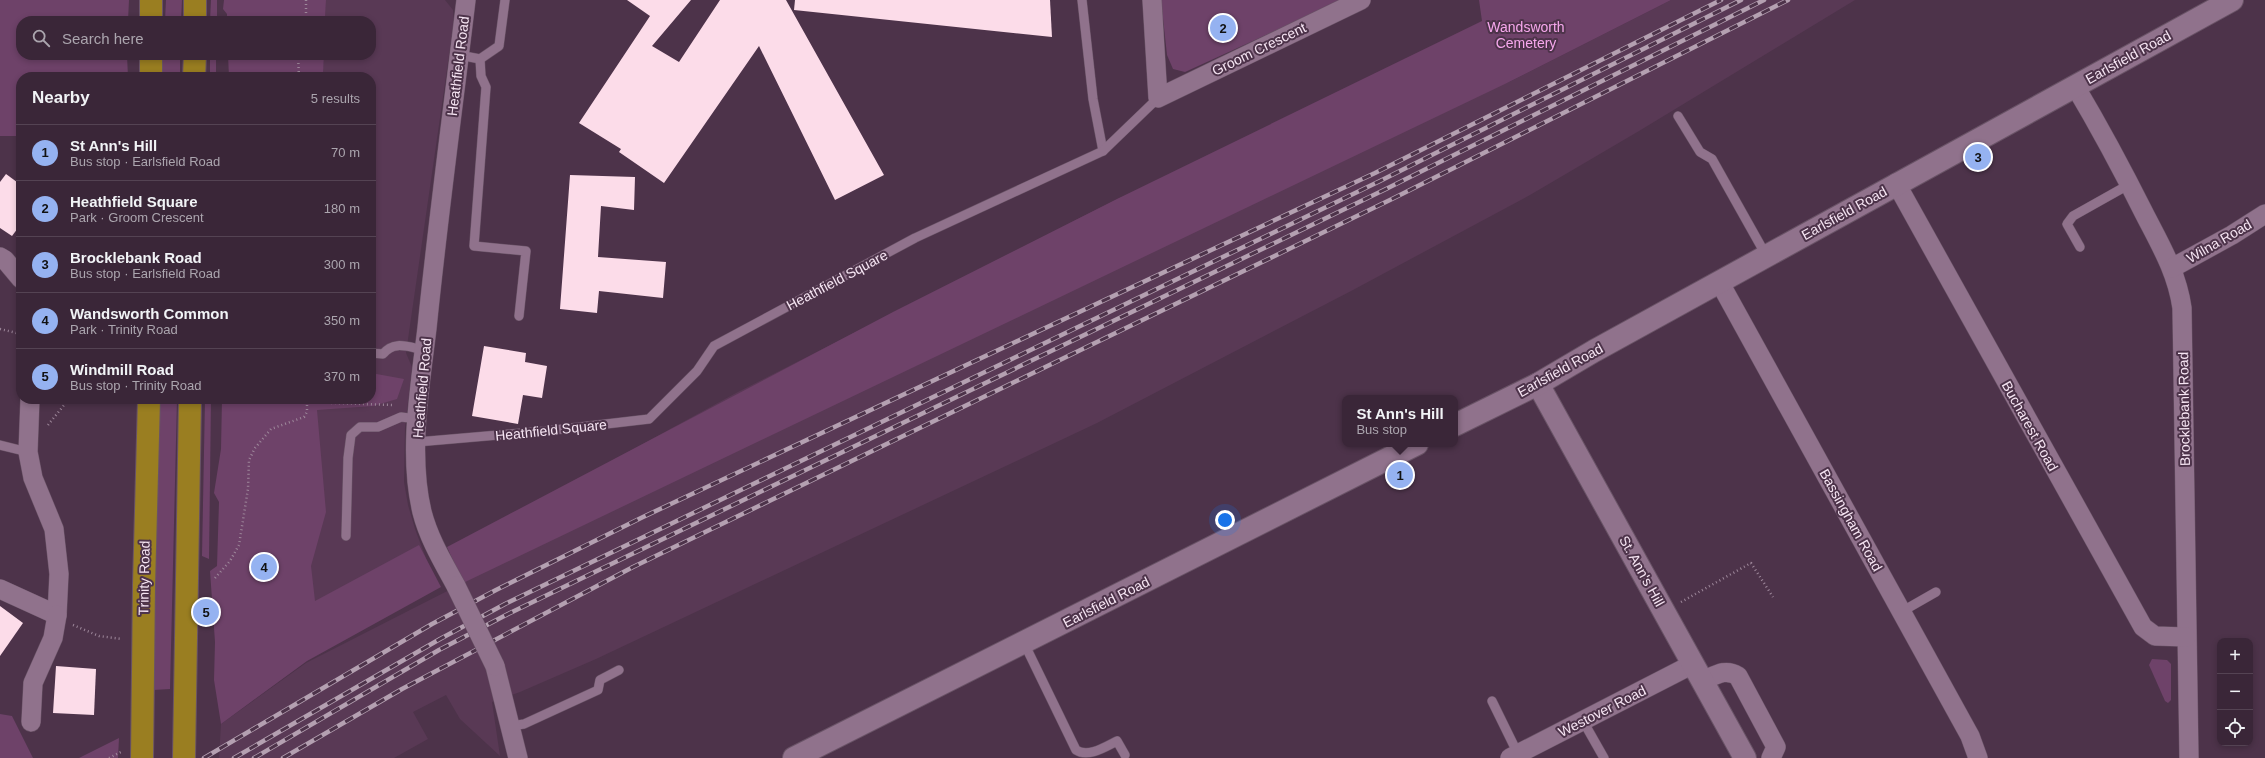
<!DOCTYPE html>
<html lang="en">
<head>
<meta charset="utf-8">
<style>
  :root { --surface:#3a2638; --page:#453243; --text:#f1f3f6; --muted:#aba5ae; --line:#544353; --accent:#95b2f1 }
  body { margin:0; font-family:Helvetica,sans-serif; background:var(--page); color:var(--text) }
  .controls { position:absolute; right:12px; bottom:12px; display:grid; overflow:hidden; border-radius:8px; box-shadow:0 2px 6px #0003 }
  .controls button { width:36px; height:36px; display:grid; place-items:center; padding:0; border:0; border-bottom:1px solid var(--line); background:var(--surface); color:var(--text); font:20px sans-serif }
  .you { position:absolute; left:1225px; top:520px; width:14px; height:14px; margin:-10px; border:3px solid #fff; border-radius:50%; background:#1a73e8; box-shadow:0 0 0 6px #1a73e833 }
  .badge { display:grid; place-items:center; width:26px; height:26px; border-radius:50%; background:var(--accent); color:#111; font-size:13px; font-weight:700 }
  .pin { position:absolute; translate:-50% -50%; border:2px solid #fff; box-shadow:0 1px 4px #0006 }
  .popup { position:absolute; left:1342px; top:395px; width:116px; height:52px; box-sizing:border-box; display:grid; place-content:center; border-radius:8px; background:var(--surface); filter:drop-shadow(0 1px 3px #0005); font-size:13px; white-space:nowrap; color:var(--muted) }
  .popup b { font-size:15px; color:var(--text) }
  .popup::after { content:''; position:absolute; left:50%; top:100%; margin-left:-8px; border:8px solid transparent; border-top-color:var(--surface) }
  .list { margin:0; padding:0; list-style:none }
  h2 { display:flex; justify-content:space-between; align-items:center; height:52px; margin:0; padding:0 16px; font-size:17px }
  h2 small { font-size:13px; font-weight:400; color:var(--muted) }
  .list li { display:grid; grid-template-columns:26px 1fr auto; gap:12px; align-items:center; box-sizing:border-box; height:56px; padding:0 16px; border-top:1px solid var(--line) }
  .list b { display:block; font-size:15px; white-space:nowrap }
  .list p { margin:0; font-size:13px; white-space:nowrap; color:var(--muted) }
  .list em { font-size:13px; font-style:normal; color:var(--muted) }
  .icon { flex:none; width:22px; height:22px; fill:none; stroke:currentColor; stroke-width:2; stroke-linecap:round; stroke-linejoin:round }
  .map { position:relative; flex:none; width:2265px; height:758px; overflow:hidden }
  .search { position:absolute; background:var(--surface); box-shadow:0 2px 6px #0003; left:16px; top:16px; width:360px; height:44px; display:flex; align-items:center; gap:10px; box-sizing:border-box; padding:0 14px; border-radius:16px; color:var(--muted); font-size:15px }
  .panel { position:absolute; background:var(--surface); box-shadow:0 2px 6px #0003; left:16px; top:72px; width:360px; height:332px; border-radius:16px }
  .map>svg:first-child { display:block }
  .built { fill:#593955 }
  .green { fill:#6e4269 }
  .building { fill:#fcdce9 }
  .lines { fill:none; stroke-linecap:round; stroke-linejoin:round }
  .lane-casing { stroke:#695366; stroke-width:10 }
  .street-casing { stroke:#695366; stroke-width:20 }
  .secondary-casing { stroke:#695366; stroke-width:24 }
  .highway-casing { stroke:#695366; stroke-width:24 }
  .path { stroke:#9e889b; stroke-width:2.5; stroke-dasharray:1 3; stroke-linecap:butt }
  .lane { stroke:#90728c; stroke-width:9 }
  .street { stroke:#90728c; stroke-width:19 }
  .secondary { stroke:#90728c; stroke-width:22 }
  .highway { stroke:#9a7e21; stroke-width:22 }
  .rail-casing { stroke:#b4a0b1; stroke-width:4.5 }
  .rail { stroke:#4d334a; stroke-width:3; stroke-dasharray:9; stroke-linecap:butt }
  .street-bridge-casing { stroke:#695366; stroke-width:20; stroke-linecap:butt }
  .street-bridge { stroke:#90728c; stroke-width:19 }
  .labels { text-anchor:middle; dominant-baseline:central; stroke-width:4; stroke-linejoin:round; paint-order:stroke }
  .park-label { font-size:14px; fill:#f7a8ed; stroke:#4d334a }
  .street-label { font-size:14px; fill:#f6e5f3; stroke:#4d334a }
</style>
</head>
<body>
<div class="map">
<svg width="2265" height="758" viewBox="0 0 2265 758">
  <rect width="100%" height="100%" fill="#4d334a"/>
  <!-- built -->
  <g class="built">
    <polygon points="326,0 445,0 453,10 454,21 406,353 412,367 405,428 404,482 408,505 415,529 430,569 309,635 315,406 371,399 371,77 323,77 324,55 371,55 371,21 325,21"/>
    <polygon points="1671,0 1855,0 1639,131 1530,195 1353,290 1097,423 596,659 520,692 492,702 500,756 460,719 446,695 413,712 428,739 394,758 219,758 221,724 306,663 463,583 595,470 736,393 1119,198 1509,82"/>
  </g>
  <!-- green -->
  <g class="green">
    <polygon points="0,0 129,0 128,21 21,21 21,55 127,55 128,77 21,77 21,136 0,136"/>
    <polygon points="166,0 182,0 181,21 165,21"/>
    <polygon points="211,0 217,0 217,21 210,21"/>
    <polygon points="224,0 326,0 325,21 227,21 227,14 223,9"/>
    <polygon points="1161,0 1343,0 1185,72 1173,69 1167,55"/>
    <polygon points="1479,0 1671,0 1509,82 463,583 447,547 893,312 1119,198 1482,21"/>
    <polygon points="163,55 180,55 180,77 162,77"/>
    <rect x="210" y="55" width="6" height="22"/>
    <polygon points="228,55 324,55 323,77 229,77"/>
    <polygon points="371,373 404,379 397,399 373,406 317,410 326,512 311,566 315,601 419,545 441,587 307,661 221,724 214,680 215,642 210,571 217,566 219,502 214,493 221,449 222,399 371,399"/>
    <polygon points="157,399 177,399 170,689 153,690 154,595 159,451"/>
    <polygon points="205,399 211,399 209,559 202,556"/>
    <polygon points="2152,659 2167,660 2171,664 2171,700 2168,703 2165,701 2149,665"/>
    <polygon points="0,714 12,716 33,758 0,758"/>
    <polygon points="119,738 118,758 79,758"/>
  </g>
  <!-- building -->
  <g class="building">
    <polygon points="627,0 691,0 652,46 679,62 720,0 786,0 884,175 835,200 759,46 664,183 619,152 621,149 579,123 650,16"/>
    <polygon points="795,0 1050,0 1052,37 794,10"/>
    <polygon points="6,174 21,185 21,224 12,236 0,228 0,182"/>
    <polygon points="570,175 635,177 634,210 601,206 598,257 666,262 663,298 599,291 597,313 560,309"/>
    <polygon points="484,346 526,353 525,362 547,366 542,398 523,395 518,424 472,416"/>
    <polygon points="0,606 23,623 0,656"/>
    <polygon points="56,666 96,669 94,715 53,713"/>
  </g>
  <g class="lines">
    <!-- lane casing -->
    <g class="lane-casing">
      <g id="lane">
        <polyline points="1082,0 1093,99 1103,151"/>
        <polyline points="459,55 480,59 499,46 505,0"/>
        <polyline points="480,59 481,76 486,87 474,246 526,251 519,316"/>
        <polyline points="1678,116 1700,152 1712,159 1767,257"/>
        <polyline points="2080,247 2067,224 2073,216 2130,184"/>
        <path d="M371,353L383,354C394,340 408,347 424,350"/>
        <polyline points="417,442 546,431 649,419 697,371 714,346 915,238 1103,151 1158,98"/>
        <polyline points="0,445 28,452"/>
        <polyline points="346,536 348,458 351,435 360,427 378,427 401,417 418,419"/>
        <polyline points="1901,612 1936,592"/>
        <path d="M1024,643L1076,750C1088,758 1105,747 1117,741L1125,755"/>
        <polyline points="1492,701 1518,754"/>
        <polyline points="1583,721 1604,758"/>
        <polyline points="511,726 524,724 598,690 600,680 619,670"/>
      </g>
    </g>
    <!-- street casing -->
    <g class="street-casing">
      <g id="street">
        <polyline points="1152,0 1158,98 1361,0"/>
        <path d="M2075,86C2100,128 2123,171 2145,215C2161,246 2177,273 2182,308L2189,758"/>
        <polyline points="1896,183 2143,627 2155,636 2186,637"/>
        <polyline points="0,257 5,260 21,279"/>
        <polyline points="2172,268 2232,235 2265,214"/>
        <polyline points="1720,283 1970,736 1978,758"/>
        <path d="M456,586C443,562 429,539 422,512C408,453 420,387 427,328C438,218 453,109 466,0"/>
        <polyline points="0,589 57,615 59,574 54,529 33,478 28,452 30,399"/>
        <polyline points="495,666 518,758"/>
        <path d="M1703,681C1716,675 1725,668 1738,676L1776,747L1771,758"/>
        <polyline points="31,722 33,683 53,638 57,615"/>
        <polyline points="1510,758 1693,664"/>
      </g>
    </g>
    <!-- secondary casing -->
    <g class="secondary-casing">
      <g id="secondary">
        <polyline points="1538,384 1745,758"/>
        <polyline points="1455,425 1538,384 1594,351 2232,0"/>
        <polyline points="794,758 1417,444"/>
      </g>
    </g>
    <!-- highway casing -->
    <g class="highway-casing">
      <g id="highway">
        <polyline points="151,21 151,0"/>
        <polyline points="195,21 195,0"/>
        <polyline points="151,77 151,55"/>
        <polyline points="194,77 195,55"/>
        <polyline points="142,758 144,585 149,399"/>
        <polyline points="184,758 190,399"/>
      </g>
    </g>
    <!-- path -->
    <g class="path">
      <polyline points="306,0 306,21"/>
      <polyline points="298,55 299,77"/>
      <polyline points="0,329 21,334"/>
      <polyline points="219,399 392,405"/>
      <polyline points="48,425 69,399"/>
      <polyline points="215,578 230,561 239,545 248,489 249,460 255,448 271,429 304,417 307,412 307,399"/>
      <polyline points="1681,602 1751,563 1773,597"/>
      <polyline points="73,625 99,636 122,639"/>
      <polyline points="109,758 121,752"/>
    </g>
    <!-- lane -->
    <use href="#lane" class="lane"/>
    <!-- street -->
    <use href="#street" class="street"/>
    <!-- secondary -->
    <use href="#secondary" class="secondary"/>
    <!-- highway -->
    <use href="#highway" class="highway"/>
    <!-- rail casing -->
    <g class="rail-casing">
      <g id="rail">
        <polyline points="204,758 432,624 496,590 643,517 1375,173 1721,0"/>
        <polyline points="234,758 440,639 505,604 1380,181 1741,0"/>
        <polyline points="254,758 439,650 508,614 1386,189 1764,0"/>
        <polyline points="283,758 402,689 633,567 1392,199 1788,0"/>
      </g>
    </g>
    <!-- rail -->
    <use href="#rail" class="rail"/>
    <!-- street-bridge casing -->
    <g class="street-bridge-casing">
      <polyline id="street-bridge" points="456,586 495,666"/>
    </g>
    <!-- street-bridge -->
    <use href="#street-bridge" class="street-bridge"/>
  </g>
  <g class="labels">
    <!-- park labels -->
    <g class="park-label">
      <text x="1526" y="27">Wandsworth<tspan x="1526" dy="16">Cemetery</tspan></text>
    </g>
    <!-- street labels -->
    <g class="street-label">
      <text transform="translate(1259 49) rotate(-26)">Groom Crescent</text>
      <text transform="translate(2128 57) rotate(-29)">Earlsfield Road</text>
      <text transform="translate(458 66) rotate(-83)">Heathfield Road</text>
      <text transform="translate(1844 213) rotate(-29)">Earlsfield Road</text>
      <text transform="translate(2219 241) rotate(-30)">Wilna Road</text>
      <text transform="translate(837 280) rotate(-28)">Heathfield Square</text>
      <text transform="translate(1560 370) rotate(-29)">Earlsfield Road</text>
      <text transform="translate(422 388) rotate(-85)">Heathfield Road</text>
      <text transform="translate(2184 409) rotate(-91)">Brocklebank Road</text>
      <text transform="translate(2030 426) rotate(61)">Bucharest Road</text>
      <text transform="translate(551 430) rotate(-6)">Heathfield Square</text>
      <text transform="translate(1851 520) rotate(61)">Bassingham Road</text>
      <text transform="translate(1642 571) rotate(61)">St. Ann's Hill</text>
      <text transform="translate(144 578) rotate(-89)">Trinity Road</text>
      <text transform="translate(1106 602) rotate(-27)">Earlsfield Road</text>
      <text transform="translate(1602 711) rotate(-27)">Westover Road</text>
    </g>
  </g>
</svg>
<div class="controls">
<button>+</button>
<button>−</button>
<button><svg class="icon" aria-label="locate" viewBox="0 0 24 24"><circle cx="12" cy="12" r="6"/><path d="M12 2v4M12 18v4M2 12h4M18 12h4"/></svg></button>
</div>
<div class="you"></div>
<div class="pin badge" style="left:1400px;top:475px">1</div>
<div class="popup"><b>St Ann's Hill</b>Bus stop</div>
<div class="pin badge" style="left:1223px;top:28px">2</div>
<div class="pin badge" style="left:1978px;top:157px">3</div>
<div class="pin badge" style="left:264px;top:567px">4</div>
<div class="pin badge" style="left:206px;top:612px">5</div>
<div class="search"><svg class="icon" aria-label="search" viewBox="0 0 24 24"><circle cx="10" cy="10" r="6"/><path d="M15 15l6 6"/></svg>Search here</div>
<section class="panel">
<h2>Nearby<small>5 results</small></h2>
<ul class="list">
<li><span class="badge">1</span><div><b>St Ann's Hill</b><p>Bus stop · Earlsfield Road</p></div><em>70 m</em></li>
<li><span class="badge">2</span><div><b>Heathfield Square</b><p>Park · Groom Crescent</p></div><em>180 m</em></li>
<li><span class="badge">3</span><div><b>Brocklebank Road</b><p>Bus stop · Earlsfield Road</p></div><em>300 m</em></li>
<li><span class="badge">4</span><div><b>Wandsworth Common</b><p>Park · Trinity Road</p></div><em>350 m</em></li>
<li><span class="badge">5</span><div><b>Windmill Road</b><p>Bus stop · Trinity Road</p></div><em>370 m</em></li>
</ul>
</section>
</div>
</body>
</html>
